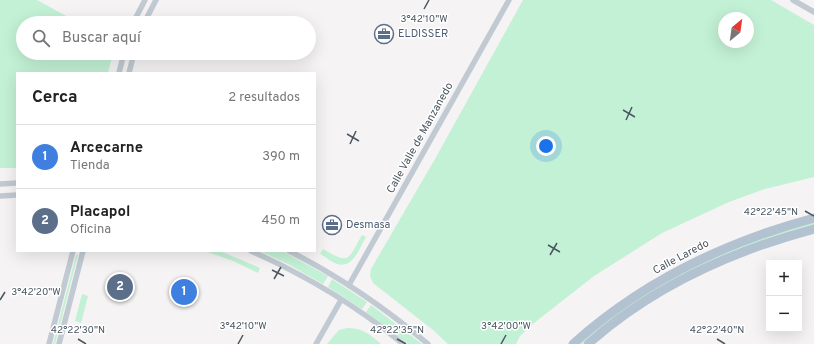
<!DOCTYPE html>
<html lang="es">
<head>
<meta charset="utf-8">
<style>
  :root { --surface:#fff; --page:#f2f2f2; --text:#222; --muted:#767676; --line:#e0e0e0; --accent:#0b8043 }
  body { margin:0; font-family:Overpass,sans-serif; background:var(--page); color:var(--text) }
  .controls { position:absolute; right:12px; bottom:12px; display:grid; overflow:hidden; border-radius:0px; box-shadow:0 4px 16px #0002 }
  .controls button { width:36px; height:36px; display:grid; place-items:center; padding:0; border:0; border-bottom:1px solid var(--line); background:var(--surface); color:var(--text); font:20px sans-serif }
  .compass { position:absolute; left:718px; top:12px; width:36px; height:36px; border-radius:50%; background:var(--surface); box-shadow:0 4px 16px #0002; rotate:29deg }
  .you { position:absolute; left:546px; top:146px; width:14px; height:14px; margin:-10px; border:3px solid #fff; border-radius:50%; background:#1a73e8; box-shadow:0 0 0 6px #1a73e833 }
  .badge { display:grid; place-items:center; width:26px; height:26px; border-radius:50%; background:var(--accent); color:#fff; font-size:13px; font-weight:700 }
  .pin { position:absolute; translate:-50% -50%; border:2px solid #fff; box-shadow:0 1px 4px #0006 }
  .list { margin:0; padding:0; list-style:none }
  h2 { display:flex; justify-content:space-between; align-items:center; height:52px; margin:0; padding:0 16px; font-size:17px }
  h2 small { font-size:13px; font-weight:400; color:var(--muted) }
  .list li { display:grid; grid-template-columns:26px 1fr auto; gap:12px; align-items:center; box-sizing:border-box; height:64px; padding:0 16px; border-top:1px solid var(--line) }
  .list b { display:block; font-size:15px; white-space:nowrap }
  .list p { margin:0; font-size:13px; white-space:nowrap; color:var(--muted) }
  .list em { font-size:13px; font-style:normal; color:var(--muted) }
  .icon { flex:none; width:22px; height:22px; fill:none; stroke:currentColor; stroke-width:2; stroke-linecap:round; stroke-linejoin:round }
  .map { position:relative; flex:none; width:814px; height:344px; overflow:hidden }
  .search { position:absolute; background:var(--surface); box-shadow:0 4px 16px #0002; left:16px; top:16px; width:300px; height:44px; display:flex; align-items:center; gap:10px; box-sizing:border-box; padding:0 14px; border-radius:22px; color:var(--muted); font-size:15px }
  .panel { position:absolute; background:var(--surface); box-shadow:0 4px 16px #0002; left:16px; top:72px; width:300px; height:180px; border-radius:0px }
  .map>svg:first-child { display:block }
  .green { fill:#c3f1d5; fill-rule:evenodd }
  .lines { fill:none; stroke-linecap:round; stroke-linejoin:round }
  .minor { stroke:#c1cad2; stroke-width:5.5 }
  .primary { stroke:#b3c2d1; stroke-width:9 }
  .ticks { fill:none; stroke:#4a5661; stroke-width:1.5 }
  .labels { text-anchor:middle; dominant-baseline:central; stroke-width:3; stroke-linejoin:round; paint-order:stroke }
  .service-label { font-size:11px; fill:#4e5e75; stroke:#fff; text-anchor:start }
  .street-label { font-size:11px; fill:#4a5661; stroke:#fff }
  .ticks-label { font-size:10px; text-anchor:middle; fill:#4a5661; stroke:#fff; stroke-width:3; stroke-linejoin:round; paint-order:stroke }
</style>
</head>
<body>
<div class="map">
<svg width="814" height="344" viewBox="0 0 814 344">
  <rect width="100%" height="100%" fill="#f5f3f3"/>
  <!-- green -->
  <g class="green">
    <polygon points="0,0 37,0 79,23 23,23 23,53 113,53 108,73 17,73 17,168 0,168"/>
    <path d="M523,0H771L814,25V177L765,189L729,202L662,233L594,276L534,323L520,336L516,344H448L433,330L373,283L370,276L371,269L435,159ZM724,18H748V42H724Z"/>
    <polygon points="814,222 814,225 740,249 589,338 582,344 578,344 623,309 681,273 746,243"/>
    <path d="M362,235L366,237C360,247 353,269 337,264C331,262 326,257 320,254L323,249C350,265 348,260 362,235Z"/>
    <polygon points="205,251 220,251 260,268 258,273 233,261"/>
    <polygon points="260,251 282,251 328,276 323,284 288,264"/>
    <polygon points="76,255 78,255 55,344 53,344"/>
    <polygon points="332,279 367,302 362,309 328,287"/>
    <polygon points="82,294 88,296 81,323 75,321"/>
    <polygon points="371,305 422,344 408,344 366,312"/>
    <path d="M347,328C363,328 369,334 381,344H327L339,330Z"/>
  </g>
  <g class="lines">
    <!-- minor -->
    <g class="minor">
      <polyline points="793,0 814,12"/>
      <polyline points="133,23 145,0"/>
      <polyline points="144,23 156,0"/>
      <polyline points="119,73 124,53"/>
      <polyline points="129,73 134,53"/>
      <polyline points="0,184 17,183"/>
      <polyline points="0,196 17,195"/>
      <path d="M251,251C305,275 357,306 403,344"/>
      <path d="M289,251C339,276 385,308 428,344"/>
      <polyline points="349,285 509,0"/>
      <polyline points="49,344 73,251"/>
      <polyline points="59,344 83,251"/>
      <polyline points="316,344 341,300"/>
    </g>
    <!-- primary -->
    <g class="primary">
      <path d="M573,344C642,282 725,242 814,218"/>
      <path d="M588,344C652,287 732,251 814,229"/>
    </g>
  </g>
  <!-- ticks -->
  <path class="ticks" d="M424,9L429,0M623,110L635,117M626,120L632,107M347,134L359,141M350,144L356,131M805,211L814,216M548,245L560,252M550,255L557,243M272,270L284,276M274,279L281,267M0,300L5,292M78,339L86,344M397,339L406,344M717,339L725,344M238,344L243,335M501,344L506,335"/>
  <!-- icons -->
  <defs>
    <g id="office-ring" transform="scale(1)"><circle r="9.5" fill="#fff" stroke="#5c6f8a" stroke-width="1.5"/><path d="M-6-3h4V-5.5h4V-3h4V5H-6ZM-1-4.5V-3h2v-1.5ZM-6 0V1H6V0Z" fill="#5c6f8a"/></g>
  </defs>
  <g fill-rule="evenodd">
    <use href="#office-ring" x="384" y="34"/>
    <use href="#office-ring" x="332" y="225"/>
  </g>
  <g class="labels">
    <!-- service labels -->
    <g class="service-label">
      <text x="398" y="34">ELDISSER</text>
      <text x="346" y="225">Desmasa</text>
    </g>
    <!-- street labels -->
    <g class="street-label">
      <text transform="translate(420 138) rotate(-61)">Calle Valle de Manzanedo</text>
      <text transform="translate(681 257) rotate(-28)">Calle Laredo</text>
    </g>
  </g>
  <g class="ticks-label">
    <text x="424" y="22">3°42'10"W</text>
    <text x="771" y="215">42°22'45"N</text>
    <text x="36" y="295">3°42'20"W</text>
    <text x="243" y="329">3°42'10"W</text>
    <text x="506" y="329">3°42'00"W</text>
    <text x="78" y="333">42°22'30"N</text>
    <text x="397" y="333">42°22'35"N</text>
    <text x="717" y="333">42°22'40"N</text>
  </g>
</svg>
<div class="controls">
<button>+</button>
<button>−</button>
</div>
<svg class="compass" viewBox="-18 -18 36 36"><path d="M0-13l5 13h-10z" fill="#e53935"/><path d="M0 13l5-13h-10z" fill="#767676"/></svg>
<div class="you"></div>
<div class="pin badge" style="left:184px;top:292px;background:#3f7fe0">1</div>
<div class="pin badge" style="left:120px;top:287px;background:#5c6f8a">2</div>
<div class="search"><svg class="icon" aria-label="search" viewBox="0 0 24 24"><circle cx="10" cy="10" r="6"/><path d="M15 15l6 6"/></svg>Buscar aquí</div>
<section class="panel">
<h2>Cerca<small>2 resultados</small></h2>
<ul class="list">
<li><span class="badge" style="background:#3f7fe0">1</span><div><b>Arcecarne</b><p>Tienda</p></div><em>390 m</em></li>
<li><span class="badge" style="background:#5c6f8a">2</span><div><b>Placapol</b><p>Oficina</p></div><em>450 m</em></li>
</ul>
</section>
</div>
</body>
</html>
